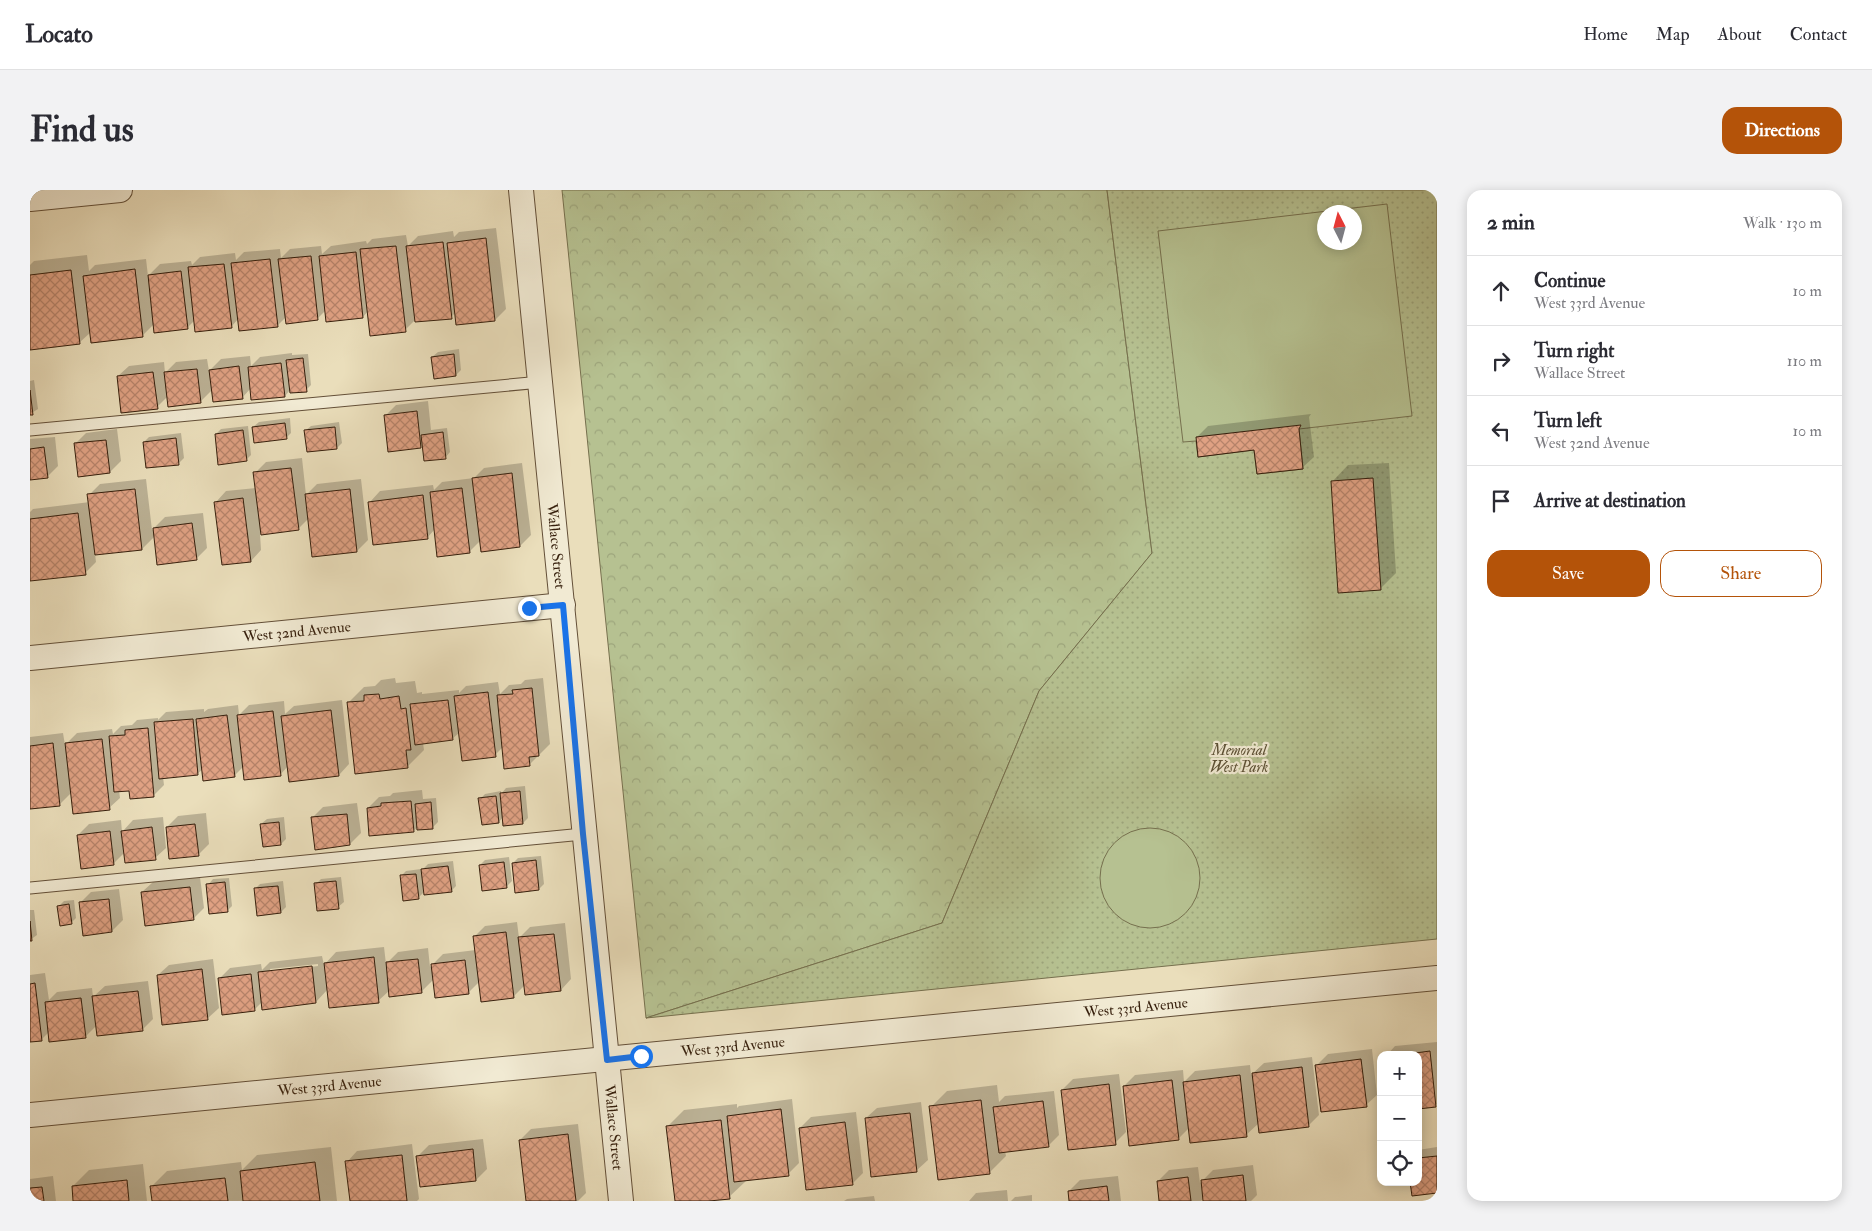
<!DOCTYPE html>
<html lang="en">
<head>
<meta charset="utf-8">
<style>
  :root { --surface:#fff; --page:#f2f2f3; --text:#2b2b33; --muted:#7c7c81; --line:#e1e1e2; --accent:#b45309 }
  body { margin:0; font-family:"IM FELL Double Pica",serif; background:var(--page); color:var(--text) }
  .controls { position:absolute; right:15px; bottom:15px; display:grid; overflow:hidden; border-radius:10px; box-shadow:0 2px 12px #0003 }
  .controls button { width:45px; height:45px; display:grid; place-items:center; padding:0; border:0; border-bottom:1px solid var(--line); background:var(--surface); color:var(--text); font:25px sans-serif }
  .compass { position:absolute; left:1287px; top:15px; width:45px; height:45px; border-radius:50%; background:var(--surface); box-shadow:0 2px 12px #0003; rotate:354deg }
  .stop { position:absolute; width:15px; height:15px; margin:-11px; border:4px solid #1a73e8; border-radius:50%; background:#fff }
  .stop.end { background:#1a73e8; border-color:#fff; box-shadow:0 1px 5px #0008 }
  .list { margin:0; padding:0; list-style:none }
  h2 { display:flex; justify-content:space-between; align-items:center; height:65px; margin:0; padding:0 20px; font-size:21px }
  h2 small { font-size:16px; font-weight:400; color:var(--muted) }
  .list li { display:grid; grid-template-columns:32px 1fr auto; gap:15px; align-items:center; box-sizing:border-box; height:70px; padding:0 20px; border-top:1px solid var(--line) }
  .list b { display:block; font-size:19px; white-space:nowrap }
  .list p { margin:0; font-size:16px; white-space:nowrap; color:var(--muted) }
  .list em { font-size:16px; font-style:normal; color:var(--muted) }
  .actions { display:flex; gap:10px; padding:15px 20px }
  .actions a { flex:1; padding:11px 0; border:1px solid var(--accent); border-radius:15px; text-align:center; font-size:18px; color:var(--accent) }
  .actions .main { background:var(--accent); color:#fff }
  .icon { flex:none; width:28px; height:28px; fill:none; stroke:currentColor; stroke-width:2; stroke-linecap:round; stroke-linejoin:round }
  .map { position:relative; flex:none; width:1407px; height:1011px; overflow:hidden; border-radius:15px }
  header { display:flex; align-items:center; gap:30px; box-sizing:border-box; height:70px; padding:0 25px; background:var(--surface); border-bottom:1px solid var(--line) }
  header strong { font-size:24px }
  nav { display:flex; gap:28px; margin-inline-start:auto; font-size:18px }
  .intro { display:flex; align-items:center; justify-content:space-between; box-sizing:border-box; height:120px; padding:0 30px }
  h1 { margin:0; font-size:35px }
  .button { padding:12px 22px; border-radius:15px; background:var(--accent); color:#fff; font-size:18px; font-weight:700 }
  main { display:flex; gap:30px; padding:0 30px }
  aside { flex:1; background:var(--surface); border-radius:15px; box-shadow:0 2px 12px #0003 }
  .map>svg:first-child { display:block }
  .forest { fill:url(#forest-crowns); stroke:#76704e }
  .park { fill:url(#park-dots); stroke:#76704e; fill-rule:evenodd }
  .pitch { fill:#b6c191; stroke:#76704e; fill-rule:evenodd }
  .shadow { fill:#0003; fill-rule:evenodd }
  .building { fill:url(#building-cross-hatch); stroke:#361f0c }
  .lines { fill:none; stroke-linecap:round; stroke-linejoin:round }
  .lane-casing { stroke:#634f38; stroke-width:13 }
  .street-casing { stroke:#634f38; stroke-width:26 }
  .lane { stroke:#f1ead3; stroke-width:11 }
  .street { stroke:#f1ead3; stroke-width:24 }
  .route { stroke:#1a73e8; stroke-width:6 }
  .labels { text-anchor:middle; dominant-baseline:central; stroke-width:4.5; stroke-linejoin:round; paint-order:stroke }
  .street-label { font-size:15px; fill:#361f0c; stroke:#f1ead3 }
  .park-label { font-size:15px; font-style:italic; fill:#5c5034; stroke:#f1ead3 }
</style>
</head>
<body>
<header>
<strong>Locato</strong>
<nav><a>Home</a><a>Map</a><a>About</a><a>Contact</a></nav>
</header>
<div class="intro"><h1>Find us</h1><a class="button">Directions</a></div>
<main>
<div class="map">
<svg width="1407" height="1011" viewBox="0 0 1407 1011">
  <defs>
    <pattern id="forest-crowns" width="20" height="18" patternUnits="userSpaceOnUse" patternTransform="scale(1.25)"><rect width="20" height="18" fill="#b6c191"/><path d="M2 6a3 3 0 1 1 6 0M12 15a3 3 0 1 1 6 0" fill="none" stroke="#9da57c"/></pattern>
    <pattern id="park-dots" width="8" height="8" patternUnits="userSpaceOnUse" patternTransform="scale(1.25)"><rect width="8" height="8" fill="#b6c191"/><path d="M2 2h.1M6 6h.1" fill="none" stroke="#9da57c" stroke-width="1.8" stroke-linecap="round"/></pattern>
    <pattern id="building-cross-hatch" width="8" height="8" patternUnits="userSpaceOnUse" patternTransform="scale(1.25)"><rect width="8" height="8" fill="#dfa183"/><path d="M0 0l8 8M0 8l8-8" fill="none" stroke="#b6836a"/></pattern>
  </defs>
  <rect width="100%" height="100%" fill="#eadebb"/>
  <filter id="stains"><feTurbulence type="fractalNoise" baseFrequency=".004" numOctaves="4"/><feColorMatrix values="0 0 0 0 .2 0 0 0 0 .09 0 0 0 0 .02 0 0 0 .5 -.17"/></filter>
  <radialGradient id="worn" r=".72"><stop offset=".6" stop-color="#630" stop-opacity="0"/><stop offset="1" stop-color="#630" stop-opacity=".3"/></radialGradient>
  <!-- forest -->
  <polygon class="forest" points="532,0 1077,0 1122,363 1009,501 912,733 616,828"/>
  <!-- park -->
  <path class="park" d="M1077,0H1407V749L616,828L912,733L1009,501L1122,363ZM1294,22H1324V52H1294Z"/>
  <!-- pitch -->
  <g class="pitch">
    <path d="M1357,14L1382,226L1269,239L1273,279L1227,284L1224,260L1168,267L1166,251L1153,252L1128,41ZM1294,22H1324V52H1294Z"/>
    <circle cx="1120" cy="688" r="50"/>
  </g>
  <!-- shadow -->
  <g class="shadow">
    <polygon points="466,38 476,119 465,130 426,122 421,127 384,131 375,140 338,121 333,127 296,120 287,129 256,127 247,136 209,128 201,137 165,130 157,138 124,134 112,146 61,142 49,153 0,159 0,75 4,71 57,65 59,81 65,75 116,69 118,86 130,74 161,71 162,75 170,67 205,63 206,70 214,62 250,59 251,68 260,59 291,56 292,64 301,56 336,51 337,54 342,49 376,45 378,56 388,46 423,41 424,47 429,42"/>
    <polygon points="429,159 431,180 426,185 402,167 408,162"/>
    <polygon points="262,163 262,165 278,164 281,195 276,200 261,199 255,206 221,198 212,208 182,200 170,212 138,206 127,217 88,186 99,176 134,172 135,183 146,172 177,169 179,181 191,169 220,166 221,176 230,167"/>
    <polygon points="4,190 8,219 0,224 0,191"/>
    <polygon points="398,211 401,240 417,238 420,262 415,268 394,254 391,257 359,260 355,226 366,215"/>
    <polygon points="1281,224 1279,227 1284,267 1273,277 1225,259 1167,247 1178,236"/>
    <polygon points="260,228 261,243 256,248 223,237 229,232"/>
    <polygon points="309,232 312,253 307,258 275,241 281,236"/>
    <polygon points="218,236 221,265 216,270 186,244 191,239"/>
    <polygon points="87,239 91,271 80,282 46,253 56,243"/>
    <polygon points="151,243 154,268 149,273 114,252 119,247"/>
    <polygon points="25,247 28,276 17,287 0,289 0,249"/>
    <polygon points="272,268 276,305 287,294 331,289 338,350 327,361 283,366 279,328 268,339 230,344 231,360 221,371 186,312 196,301 226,298 225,283 236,272"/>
    <polygon points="492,273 501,345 490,356 451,350 439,362 405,339 397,348 340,312 350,301 403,295 404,300 412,292 444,288 454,278"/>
    <polygon points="1359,273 1366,383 1350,399 1302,292 1318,275"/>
    <polygon points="116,289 122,340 135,327 173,323 177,358 166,369 125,346 112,359 65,364 66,372 55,383 0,390 0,322 3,319 60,312 59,305 70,294"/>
    <polygon points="365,488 366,493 385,491 387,503 392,502 392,504 429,500 429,503 436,496 468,492 470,504 479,495 491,494 495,490 513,488 520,554 499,575 473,557 465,565 430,542 422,549 393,553 394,560 377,577 318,513 334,497 345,496 351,490"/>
    <polygon points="312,510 319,574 309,585 258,576 250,585 214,576 204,586 173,579 167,584 133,587 134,595 123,606 100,599 89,600 90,608 79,618 42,602 29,615 0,618 0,547 33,543 35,555 47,543 82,539 83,544 91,536 102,535 107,530 128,528 128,530 136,522 174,519 174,522 178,519 208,515 209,525 219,515 254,511 255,524 264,516"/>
    <polygon points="495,596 498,628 493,633 473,627 469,632 450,609 455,604 471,601 471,604 476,598"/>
    <polygon points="392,600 393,609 406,608 408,632 403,637 388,637 383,641 338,618 349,607 360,606 363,603"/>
    <polygon points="327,613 331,643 320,654 282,628 293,617"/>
    <polygon points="176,623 179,654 168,665 137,637 148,626"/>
    <polygon points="133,627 136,658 125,668 95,662 83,674 48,645 59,634 91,630 92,642 103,630"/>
    <polygon points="254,627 256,649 251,654 231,634 237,629"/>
    <polygon points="511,666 514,694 509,699 483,673 488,668"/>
    <polygon points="479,667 482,691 477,696 453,699 450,675 455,670"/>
    <polygon points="423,671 426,696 421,701 395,701 388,708 371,686 376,681 391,679 391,681 398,674"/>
    <polygon points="170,687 174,718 163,729 112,702 123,692"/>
    <polygon points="311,687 314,712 308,717 286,694 291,689"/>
    <polygon points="199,688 202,716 197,721 178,695 183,689"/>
    <polygon points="253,691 256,717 251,722 225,699 230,694"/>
    <polygon points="89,699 93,730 82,741 50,713 61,702"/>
    <polygon points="44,710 46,728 41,733 29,716 34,711"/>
    <polygon points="0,720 4,720 7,745 0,750"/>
    <path d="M487,732L489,748L500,737L535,733L541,789L531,800L495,795L483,807L450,791L438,803L404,789L391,802L360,800L348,811L298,799L286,812L233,811L224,820L189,789L200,778L231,774L232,780L240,772L292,766L294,775L306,762L354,757L356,774L368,762L398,758L400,777L413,764L446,760L444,747L455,736ZM288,774V776L240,782V779Z"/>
    <polygon points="183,769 189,818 178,828 128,785 139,775"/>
    <polygon points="15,783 19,810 27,802 62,798 63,807 75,796 118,791 123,829 112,840 67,835 55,847 19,842 11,850 0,851 0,785"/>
    <polygon points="1407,852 1407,914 1405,915 1388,865 1357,865 1365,856"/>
    <polygon points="1342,859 1347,905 1336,915 1287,875 1298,864"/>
    <polygon points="1282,867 1289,925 1278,936 1229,933 1216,945 1159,938 1148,949 1094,896 1105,885 1153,880 1154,892 1165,881 1220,875 1221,885 1234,873"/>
    <polygon points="1089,884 1096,942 1085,953 1032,900 1043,889"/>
    <polygon points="967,895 969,912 975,906 1024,901 1029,945 1018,956 975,961 976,966 960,982 901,917 917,901"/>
    <polygon points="762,909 769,973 758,984 715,989 716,991 699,1007 668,1011 646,1011 638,936 654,920 707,914 707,918 709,916"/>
    <polygon points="891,912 898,970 887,980 842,986 836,928 847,918"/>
    <polygon points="826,922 833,983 822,994 770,938 781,927"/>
    <polygon points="548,934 556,1003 548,1011 498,1011 490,950 501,939"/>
    <polygon points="453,949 457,979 446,990 392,996 388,966 399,955"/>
    <polygon points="382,954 389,1009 387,1011 321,1011 317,972 327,961"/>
    <polygon points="301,957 307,1011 123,1011 121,997 137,981 211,972 212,980 227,965"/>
    <polygon points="1407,957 1407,1001 1388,992 1388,960"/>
    <polygon points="113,974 117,1011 45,1011 43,996 59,980"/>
    <polygon points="1223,975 1227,1005 1221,1011 1175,1011 1174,1008 1171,1011 1130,1011 1128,991 1139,980 1168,977 1170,993 1183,980"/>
    <polygon points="23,986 26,1011 0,1011 0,989"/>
    <polygon points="1088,986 1091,1011 1041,1011 1039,1001 1050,990"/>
    <polygon points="977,1000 978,1011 939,1011 946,1003"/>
    <polygon points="1002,1005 1002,1011 981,1011 985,1007"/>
    <polygon points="844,1006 845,1011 814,1011 817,1009"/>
  </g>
  <!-- building -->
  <g class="building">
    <polygon points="456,48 465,131 426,135 417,53"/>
    <polygon points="413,52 422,129 385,132 376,56"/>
    <polygon points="366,56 376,142 340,146 330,59"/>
    <polygon points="326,62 333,128 296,132 289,66"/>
    <polygon points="281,66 288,130 256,134 248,69"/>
    <polygon points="240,69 248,137 209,141 201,73"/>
    <polygon points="194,74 202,138 165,142 158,77"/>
    <polygon points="105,79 113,147 61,153 53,86"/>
    <polygon points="41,80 50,154 0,160 0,85"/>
    <polygon points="151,81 158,139 124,143 118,85"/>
    <polygon points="424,164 426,186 404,189 401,167"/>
    <polygon points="273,168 277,202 260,203 256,170"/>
    <polygon points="251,173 255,207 221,210 218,177"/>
    <polygon points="209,176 213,209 183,212 179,180"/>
    <polygon points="167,179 171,213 138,217 134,182"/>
    <polygon points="123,182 128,219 91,223 87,186"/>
    <polygon points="0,200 3,225 0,225"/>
    <polygon points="387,221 391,258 358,262 354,225"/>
    <polygon points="255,233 257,249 224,253 222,237"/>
    <polygon points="1271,235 1269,239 1273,279 1227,284 1224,260 1168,267 1166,247"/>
    <polygon points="305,237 307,259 277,262 274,240"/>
    <polygon points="213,240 217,271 188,275 185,244"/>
    <polygon points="413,242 416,269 394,271 391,245"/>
    <polygon points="146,248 149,275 116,278 113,252"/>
    <polygon points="76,250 80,283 48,287 44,253"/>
    <polygon points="14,257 18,288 0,290 0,259"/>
    <polygon points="261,278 269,340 231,345 223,282"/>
    <polygon points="482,283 490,357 451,362 442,288"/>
    <polygon points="1343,288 1351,400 1308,403 1301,291"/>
    <polygon points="432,298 440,363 407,367 400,302"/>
    <polygon points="105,299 112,360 65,365 57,304"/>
    <polygon points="320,299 327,362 282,367 275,304"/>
    <polygon points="393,305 398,349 343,355 338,312"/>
    <polygon points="213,308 221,372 192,375 184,312"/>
    <polygon points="48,323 56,385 0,391 0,329"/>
    <polygon points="162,333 167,370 127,375 123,338"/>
    <polygon points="502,498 509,566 499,567 500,576 474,579 467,505 483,504 482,500"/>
    <polygon points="458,502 466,567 432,571 424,506"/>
    <polygon points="349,504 350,509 369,506 371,519 376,518 381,560 376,560 378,578 325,584 317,512 334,511 334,505"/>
    <polygon points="418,510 423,550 385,555 380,514"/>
    <polygon points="301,520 309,586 259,592 251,526"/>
    <polygon points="243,521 251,586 214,590 207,525"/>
    <polygon points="197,525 205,587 173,591 166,529"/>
    <polygon points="163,529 168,585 129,589 124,532"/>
    <polygon points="118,538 124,607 100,609 99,601 84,602 79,546 95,545 95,540"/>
    <polygon points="72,549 80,620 43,624 35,553"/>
    <polygon points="23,553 30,616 0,619 0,556"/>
    <polygon points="490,601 493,634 473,636 470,603"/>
    <polygon points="466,606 469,633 452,635 448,608"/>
    <polygon points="381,611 384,642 339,646 337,618 351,616 351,613"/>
    <polygon points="401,612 403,639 387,640 385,614"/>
    <polygon points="317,624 320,655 285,660 281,627"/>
    <polygon points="249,632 251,655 233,657 230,634"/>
    <polygon points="165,634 169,666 139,669 136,637"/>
    <polygon points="122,637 126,670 95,673 91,641"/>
    <polygon points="80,641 84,675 51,679 47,645"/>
    <polygon points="506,670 509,700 485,703 482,673"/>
    <polygon points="474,672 477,698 452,701 449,675"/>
    <polygon points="418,676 422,702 394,705 391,679"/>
    <polygon points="386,684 389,709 373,711 370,685"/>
    <polygon points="306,691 309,719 287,721 284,693"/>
    <polygon points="195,692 198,722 179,724 176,694"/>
    <polygon points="248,696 251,723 227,726 224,698"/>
    <polygon points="160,697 164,730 115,736 111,702"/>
    <polygon points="79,709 82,742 53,746 49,712"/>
    <polygon points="39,714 42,734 30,736 27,716"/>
    <polygon points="0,731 2,751 0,751"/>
    <polygon points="476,742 484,808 451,812 443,746"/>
    <polygon points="524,744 531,801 495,805 488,747"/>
    <polygon points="344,767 349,813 299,818 294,773"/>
    <polygon points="388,769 392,803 359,807 356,772"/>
    <polygon points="435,770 439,804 405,808 401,774"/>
    <polygon points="282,776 286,813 232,820 228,782"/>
    <polygon points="172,779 178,830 132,835 127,785"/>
    <polygon points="221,784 225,821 192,825 188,788"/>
    <polygon points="5,793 12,851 0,852 0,794"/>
    <polygon points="108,801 113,841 67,846 62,806"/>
    <polygon points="51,808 56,848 19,852 15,812"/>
    <polygon points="1400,861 1406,917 1388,919 1388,865 1371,865"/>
    <polygon points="1331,869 1337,917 1291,922 1285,875"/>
    <polygon points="1272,877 1279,937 1229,943 1222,883"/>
    <polygon points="1210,885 1217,947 1160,953 1153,892"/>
    <polygon points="1142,890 1149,950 1099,956 1093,896"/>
    <polygon points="1079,894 1086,955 1038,960 1031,900"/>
    <polygon points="951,910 960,984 908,990 899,916"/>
    <polygon points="1013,911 1019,957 969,963 963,917"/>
    <polygon points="751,919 759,986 704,992 697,926"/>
    <polygon points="880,923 887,982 841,987 835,928"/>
    <polygon points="691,930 700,1009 679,1011 645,1011 636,936"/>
    <polygon points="815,932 823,995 776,1000 769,938"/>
    <polygon points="538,944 546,1011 496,1011 489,950"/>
    <polygon points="443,959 446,991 390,997 386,966"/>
    <polygon points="372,965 377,1011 320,1011 315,971"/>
    <polygon points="1407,966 1407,1003 1382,1006 1380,992 1388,992 1388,968"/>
    <polygon points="285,972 290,1011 213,1011 210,981"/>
    <polygon points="1213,985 1216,1011 1173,1011 1171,990"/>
    <polygon points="1158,987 1161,1011 1129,1011 1127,991"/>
    <polygon points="195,988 198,1011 122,1011 120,996"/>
    <polygon points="97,990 99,1011 43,1011 42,996"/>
    <polygon points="1077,996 1079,1011 1039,1011 1038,1001"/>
    <polygon points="12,997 14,1011 0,1011 0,998"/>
  </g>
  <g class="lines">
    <!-- lane casing -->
    <g class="lane-casing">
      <g id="lane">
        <polyline points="0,240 511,192"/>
        <polyline points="0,698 553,644"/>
      </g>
    </g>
    <!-- street casing -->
    <g class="street-casing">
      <g id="street">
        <path id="s1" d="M491,0L591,1011"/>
        <polyline points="0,9 90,0"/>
        <path id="s2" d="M0,468L533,415"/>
        <path id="s3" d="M0,925L1407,788"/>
      </g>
    </g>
    <!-- lane -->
    <use href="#lane" class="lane"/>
    <!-- street -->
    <use href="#street" class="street"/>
  </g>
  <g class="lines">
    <!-- route -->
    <polyline class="route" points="499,418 533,415 553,644 577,870 611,866"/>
  </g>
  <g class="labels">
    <!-- street labels -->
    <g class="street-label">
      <text stroke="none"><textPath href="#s1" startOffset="358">Wallace Street</textPath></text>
      <text stroke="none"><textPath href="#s2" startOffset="268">West 32nd Avenue</textPath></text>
      <text stroke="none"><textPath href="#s3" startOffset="1111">West 33rd Avenue</textPath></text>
      <text stroke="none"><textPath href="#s3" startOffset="706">West 33rd Avenue</textPath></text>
      <text stroke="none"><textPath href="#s3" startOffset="301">West 33rd Avenue</textPath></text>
      <text stroke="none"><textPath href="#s1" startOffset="942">Wallace Street</textPath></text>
    </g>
    <!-- park labels -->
    <g class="park-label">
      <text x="1209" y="560">Memorial<tspan x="1209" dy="17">West Park</tspan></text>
    </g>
  </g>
  <rect width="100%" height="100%" filter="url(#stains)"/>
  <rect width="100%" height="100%" fill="url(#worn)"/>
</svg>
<div class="controls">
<button>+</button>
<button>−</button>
<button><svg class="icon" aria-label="locate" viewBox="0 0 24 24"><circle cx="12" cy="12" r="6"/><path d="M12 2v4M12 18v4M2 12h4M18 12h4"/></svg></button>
</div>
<svg class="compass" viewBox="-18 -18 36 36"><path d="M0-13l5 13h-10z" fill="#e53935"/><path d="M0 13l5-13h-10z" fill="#7c7c81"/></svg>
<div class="stop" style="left:611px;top:866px"></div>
<div class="stop end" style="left:499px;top:418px"></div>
</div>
<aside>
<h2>2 min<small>Walk · 130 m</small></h2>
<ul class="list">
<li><svg class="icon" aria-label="ahead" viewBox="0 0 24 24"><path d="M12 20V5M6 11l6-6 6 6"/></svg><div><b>Continue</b><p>West 33rd Avenue</p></div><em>10 m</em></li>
<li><svg class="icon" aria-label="right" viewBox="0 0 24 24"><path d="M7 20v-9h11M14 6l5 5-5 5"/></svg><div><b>Turn right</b><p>Wallace Street</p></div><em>110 m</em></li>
<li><svg class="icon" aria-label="left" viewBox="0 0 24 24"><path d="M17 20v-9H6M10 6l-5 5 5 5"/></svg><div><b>Turn left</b><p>West 32nd Avenue</p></div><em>10 m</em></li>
<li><svg class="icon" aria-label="arrive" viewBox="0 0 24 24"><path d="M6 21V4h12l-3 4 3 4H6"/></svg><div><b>Arrive at destination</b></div></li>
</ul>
<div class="actions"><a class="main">Save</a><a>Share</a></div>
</aside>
</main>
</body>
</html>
